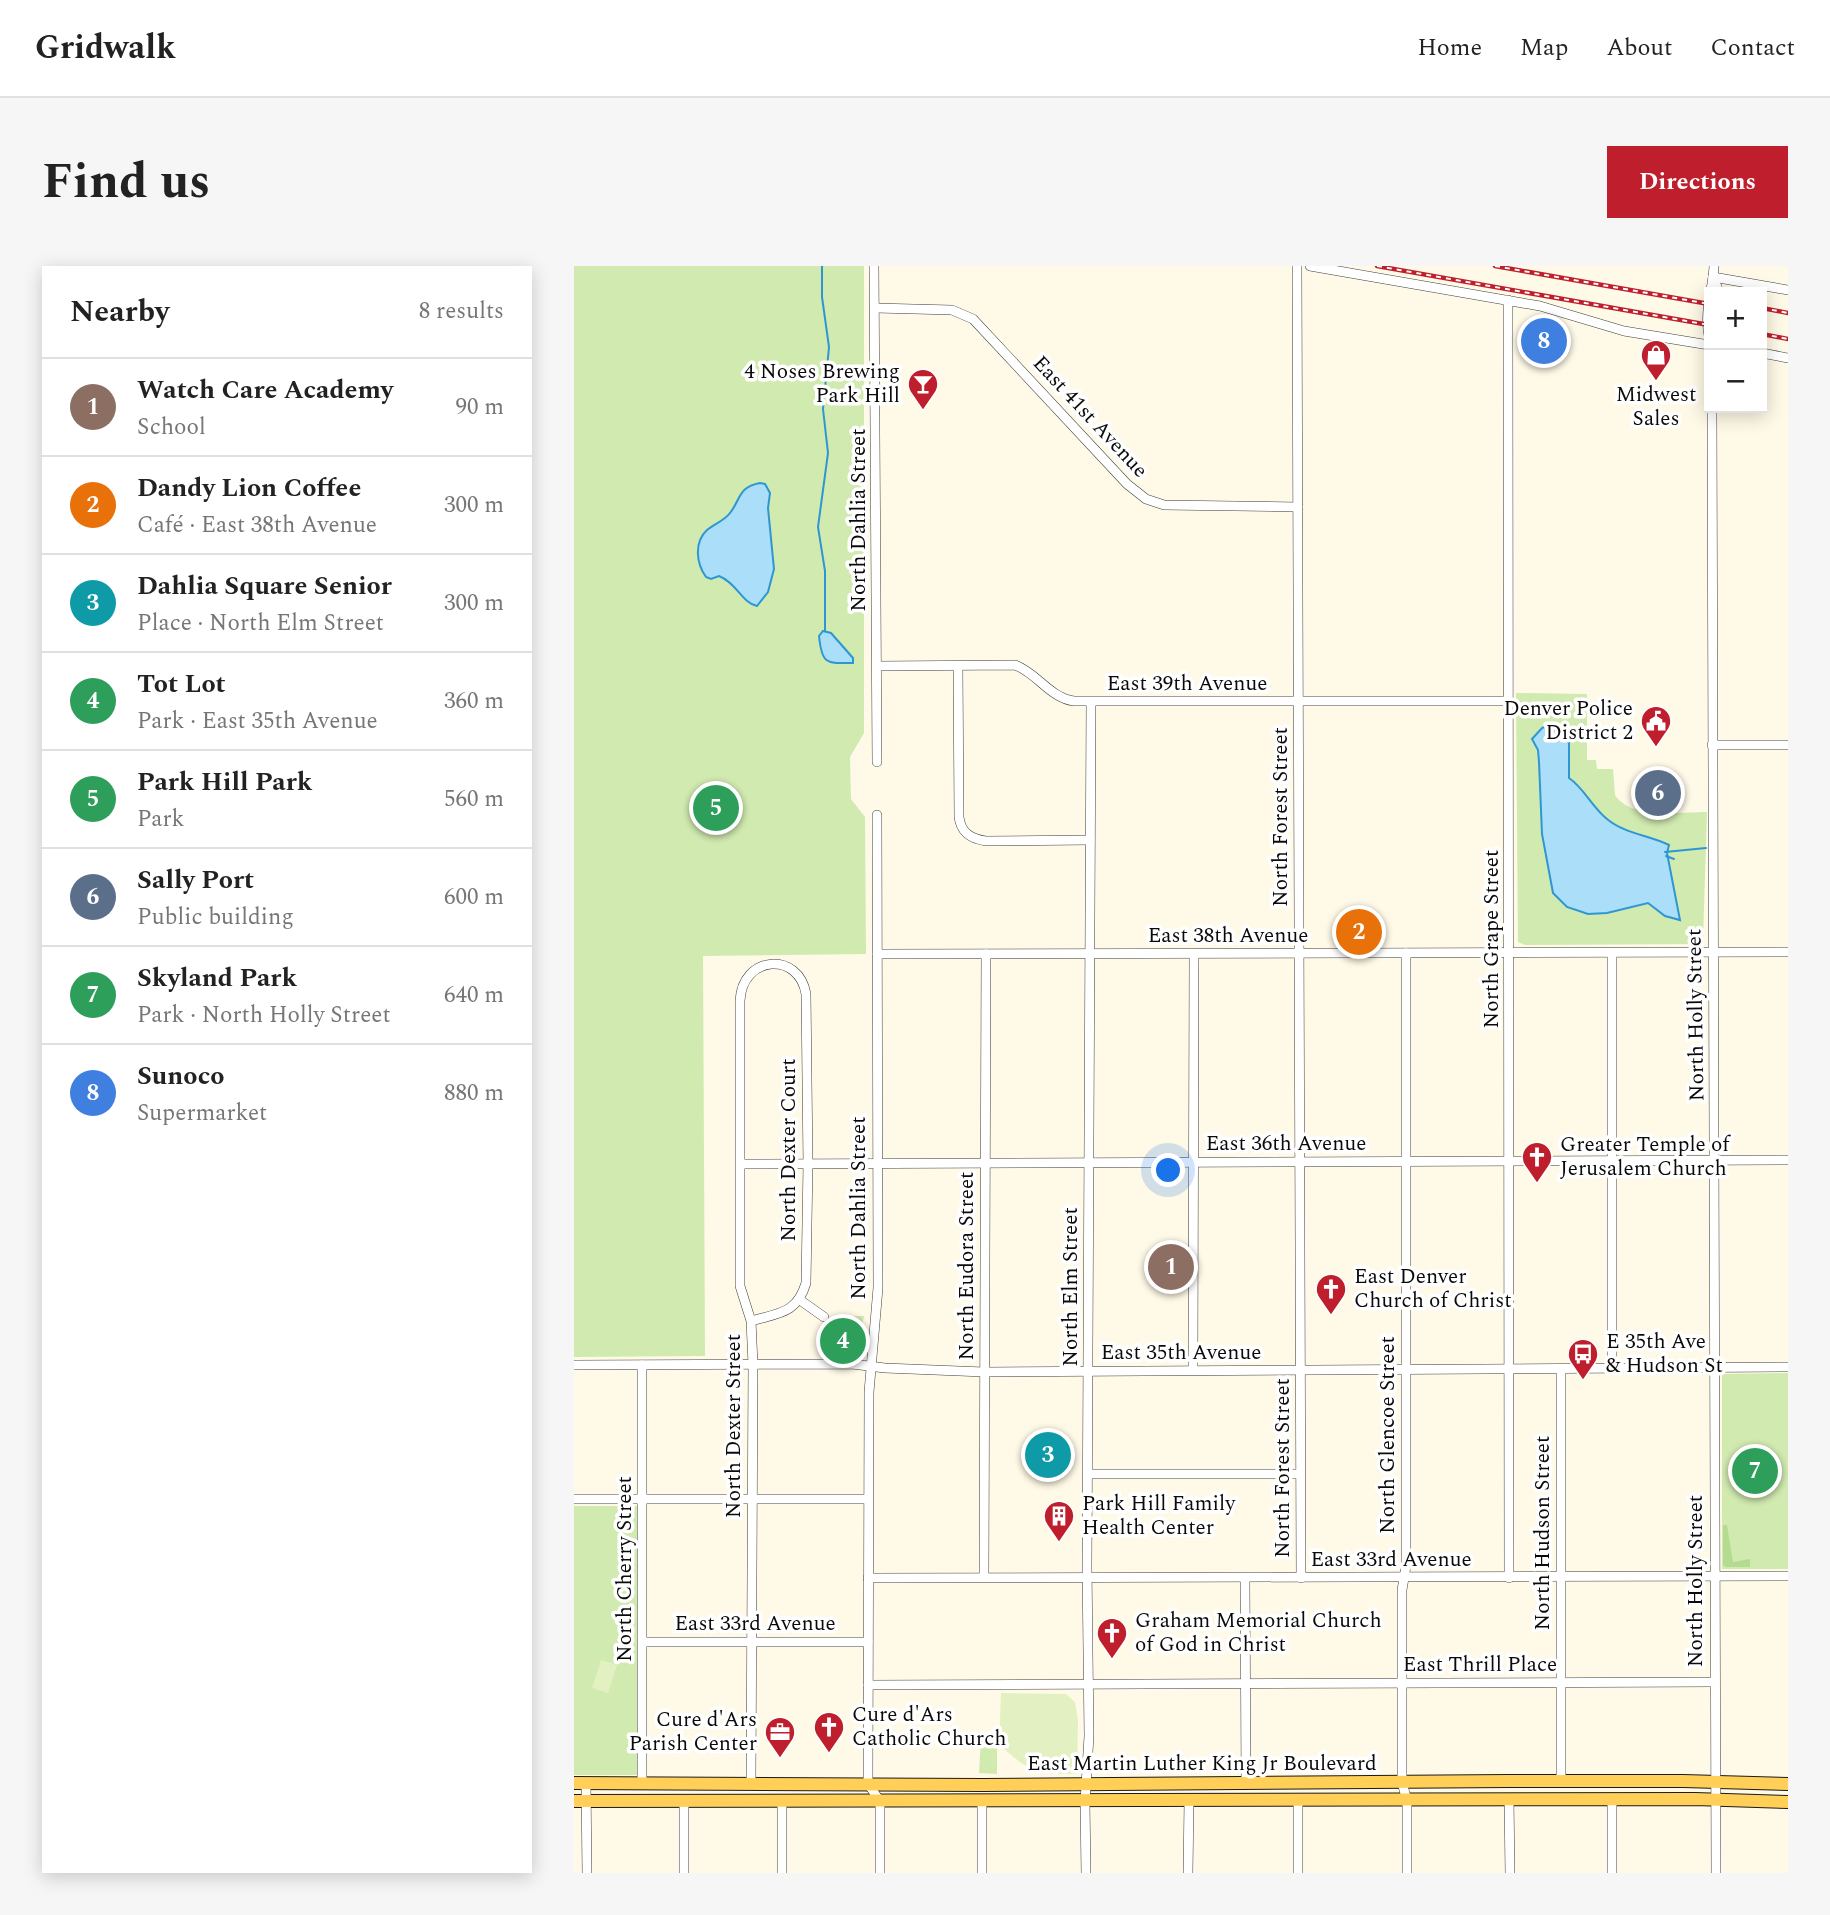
<!DOCTYPE html>
<html lang="en">
<head>
<meta charset="utf-8">
<style>
  :root { --surface:#fff; --page:#f6f6f6; --text:#222; --muted:#767676; --line:#e0e0e0; --accent:#bf1e2c }
  body { margin:0; font-family:Spectral,serif; background:var(--page); color:var(--text) }
  .controls { position:absolute; right:21px; top:21px; display:grid; overflow:hidden; border-radius:0px; box-shadow:0 4px 18px #0003 }
  .controls button { width:63px; height:63px; display:grid; place-items:center; padding:0; border:0; border-bottom:2px solid var(--line); background:var(--surface); color:var(--text); font:35px sans-serif }
  .you { position:absolute; left:595px; top:905px; width:24px; height:24px; margin:-18px; border:5px solid #fff; border-radius:50%; background:#1a73e8; box-shadow:0 0 0 10px #1a73e833 }
  .badge { display:grid; place-items:center; width:46px; height:46px; border-radius:50%; background:var(--accent); color:#fff; font-size:23px; font-weight:700 }
  .pin { position:absolute; translate:-50% -50%; border:4px solid #fff; box-shadow:0 2px 7px #0006 }
  .list { margin:0; padding:0; list-style:none }
  h2 { display:flex; justify-content:space-between; align-items:center; height:91px; margin:0; padding:0 28px; font-size:30px }
  h2 small { font-size:23px; font-weight:400; color:var(--muted) }
  .list li { display:grid; grid-template-columns:46px 1fr auto; gap:21px; align-items:center; box-sizing:border-box; height:98px; padding:0 28px; border-top:2px solid var(--line) }
  .list b { display:block; font-size:26px; white-space:nowrap }
  .list p { margin:0; font-size:23px; white-space:nowrap; color:var(--muted) }
  .list em { font-size:23px; font-style:normal; color:var(--muted) }
  .map { position:relative; flex:none; width:1214px; height:1607px; overflow:hidden; border-radius:0px }
  header { display:flex; align-items:center; gap:42px; box-sizing:border-box; height:98px; padding:0 35px; background:var(--surface); border-bottom:2px solid var(--line) }
  header strong { font-size:33px }
  nav { display:flex; gap:38px; margin-inline-start:auto; font-size:24px }
  .intro { display:flex; align-items:center; justify-content:space-between; box-sizing:border-box; height:168px; padding:0 42px }
  h1 { margin:0; font-size:49px }
  .button { padding:18px 32px; border-radius:0px; background:var(--accent); color:#fff; font-size:24px; font-weight:700 }
  main { display:flex; gap:42px; padding:0 42px }
  aside { flex:1; background:var(--surface); border-radius:0px; box-shadow:0 4px 18px #0003 }
  .map>svg:first-child { display:block }
  .green { fill:#d1eab0 }
  .forest { fill:#b4db8f }
  .pitch { fill:#e3f1c2 }
  .water { fill:#aadef9; stroke:#2e97d3; stroke-width:2 }
  .lines { fill:none; stroke-linecap:round; stroke-linejoin:round }
  .stream { stroke:#2e97d3; stroke-width:2 }
  .minor-casing { stroke:#3d3d3d; stroke-width:10 }
  .major-casing { stroke:#1b1b1b; stroke-width:14 }
  .minor { stroke:#fff; stroke-width:9 }
  .major { stroke:#ffcf57; stroke-width:12 }
  .rail-casing { stroke:#bf1e2c; stroke-width:4.5 }
  .rail { stroke:#fff; stroke-width:2; stroke-dasharray:5; stroke-linecap:butt }
  .labels { text-anchor:middle; dominant-baseline:central; stroke-width:7; stroke-linejoin:round; paint-order:stroke }
  .poi-label { font-size:21px; fill:#0a0a0a; stroke:#fff; text-anchor:start }
  .street-label { font-size:21px; fill:#0a0a0a; stroke:#fff }
</style>
</head>
<body>
<header>
<strong>Gridwalk</strong>
<nav><a>Home</a><a>Map</a><a>About</a><a>Contact</a></nav>
</header>
<div class="intro"><h1>Find us</h1><a class="button">Directions</a></div>
<main>
<aside>
<h2>Nearby<small>8 results</small></h2>
<ul class="list">
<li><span class="badge" style="background:#8d6e63">1</span><div><b>Watch Care Academy</b><p>School</p></div><em>90 m</em></li>
<li><span class="badge" style="background:#e8710a">2</span><div><b>Dandy Lion Coffee</b><p>Café · East 38th Avenue</p></div><em>300 m</em></li>
<li><span class="badge" style="background:#0f9aa8">3</span><div><b>Dahlia Square Senior</b><p>Place · North Elm Street</p></div><em>300 m</em></li>
<li><span class="badge" style="background:#2e9e5b">4</span><div><b>Tot Lot</b><p>Park · East 35th Avenue</p></div><em>360 m</em></li>
<li><span class="badge" style="background:#2e9e5b">5</span><div><b>Park Hill Park</b><p>Park</p></div><em>560 m</em></li>
<li><span class="badge" style="background:#5c6f8a">6</span><div><b>Sally Port</b><p>Public building</p></div><em>600 m</em></li>
<li><span class="badge" style="background:#2e9e5b">7</span><div><b>Skyland Park</b><p>Park · North Holly Street</p></div><em>640 m</em></li>
<li><span class="badge" style="background:#3f7fe0">8</span><div><b>Sunoco</b><p>Supermarket</p></div><em>880 m</em></li>
</ul>
</aside>
<div class="map">
<svg width="1214" height="1607" viewBox="0 0 1214 1607">
  <rect width="100%" height="100%" fill="#fff9e7"/>
  <!-- green -->
  <g class="green">
    <polygon points="0,0 290,0 290,467 276,491 277,533 291,551 292,688 129,690 131,1090 0,1091"/>
    <path d="M942,427L1013,428V494H1022L1023,503H1039L1041,529C1057,554 1106,546 1133,546L1129,675L1125,678L951,679L944,676Z"/>
    <polygon points="260,1050 290,1050 282,1083 253,1085 254,1060"/>
    <polygon points="1214,1107 1214,1303 1148,1303 1148,1108"/>
    <rect x="0" y="1240" width="63" height="269"/>
    <polygon points="407,1471 423,1471 423,1508 405,1507"/>
  </g>
  <!-- forest -->
  <polygon class="forest" points="1149,1259 1153,1259 1159,1296 1176,1293 1176,1301 1152,1301 1149,1299"/>
  <!-- pitch -->
  <g class="pitch">
    <polygon points="27,1394 43,1399 34,1427 18,1422"/>
    <polygon points="427,1427 492,1428 501,1436 504,1454 503,1508 467,1507 447,1497 425,1479"/>
  </g>
  <!-- water -->
  <g class="water">
    <path d="M186,217L191,218L196,227L194,242L200,303L194,326L183,340C168,337 163,317 145,310L137,313L132,311C122,297 120,276 133,264C140,258 150,255 156,247C167,233 164,221 186,217Z"/>
    <path d="M249,365L257,367L279,392V397C252,397 248,399 245,370Z"/>
    <path d="M972,460L986,467L995,477V512C1010,522 1018,541 1033,553C1051,568 1075,569 1095,579L1093,587L1106,654L1091,650L1074,637L1033,647L1014,648L993,641L979,627L968,568L965,496L964,484L958,473L968,462Z"/>
  </g>
  <g class="lines">
    <!-- stream -->
    <g class="stream">
      <polyline points="248,0 248,31 255,81 249,143 254,187 244,261 251,305 251,365"/>
      <polyline points="1091,586 1132,582"/>
      <polyline points="1092,590 1100,593"/>
    </g>
    <!-- minor casing -->
    <g class="minor-casing">
      <g id="minor">
        <polyline points="300,0 303,496"/>
        <polyline points="723,0 727,1312"/>
        <polyline points="736,0 966,40 1050,65 1135,79"/>
        <polyline points="1139,11 1214,24"/>
        <polyline points="1139,11 1145,26"/>
        <polyline points="934,34 935,1312"/>
        <polyline points="302,42 378,44 399,53 553,218 572,233 590,239 724,241"/>
        <path d="M1135,70C1130,45 1139,23 1140,0"/>
        <polyline points="1188,87 1214,92"/>
        <polyline points="1138,142 1142,1607"/>
        <path d="M303,400L441,399C463,407 476,432 500,435H935"/>
        <path d="M384,400L385,551C387,567 397,573 412,575L516,574"/>
        <polyline points="1138,479 1214,479"/>
        <polyline points="303,549 304,1022 295,1126 294,1518 306,1535 306,1607"/>
        <polyline points="832,687 832,1300 828,1324 828,1516 833,1535 833,1607"/>
        <polyline points="1038,687 1038,1102"/>
        <polyline points="303,688 1214,686"/>
        <polyline points="167,898 1214,894"/>
        <polyline points="226,1034 250,1051"/>
        <path d="M177,1055C204,1047 223,1048 232,1017L234,898L232,728C225,685 168,689 166,735V1020L177,1055L179,1098L177,1516"/>
        <polyline points="0,1099 278,1098 311,1102 410,1106 1214,1101"/>
        <polyline points="68,1099 68,1517"/>
        <polyline points="619,1104 620,688"/>
        <polyline points="514,1208 726,1208"/>
        <polyline points="0,1233 294,1233"/>
        <polyline points="410,1311 412,688"/>
        <polyline points="294,1312 1214,1310"/>
        <polyline points="671,1313 672,1516"/>
        <polyline points="69,1376 294,1376"/>
        <polyline points="294,1419 1140,1416"/>
        <polyline points="987,1515 987,1103"/>
        <polyline points="12,1517 13,1607"/>
        <polyline points="935,1533 936,1607"/>
        <polyline points="110,1534 110,1607"/>
        <polyline points="408,1536 408,1607"/>
        <polyline points="208,1607 208,1535"/>
        <polyline points="512,1607 511,1536 515,1470 513,1301 517,436"/>
        <polyline points="614,1607 615,1535"/>
        <polyline points="724,1607 724,1535"/>
        <polyline points="1038,1607 1038,1533"/>
      </g>
    </g>
    <!-- major casing -->
    <g class="major-casing">
      <g id="major">
        <polyline points="0,1517 409,1519 935,1515 1109,1515 1214,1518"/>
        <polyline points="0,1535 1121,1533 1214,1536"/>
      </g>
    </g>
    <!-- minor -->
    <use href="#minor" class="minor"/>
    <!-- major -->
    <use href="#major" class="major"/>
    <!-- rail casing -->
    <g class="rail-casing">
      <g id="rail">
        <polyline points="803,0 1135,59"/>
        <polyline points="921,0 1135,38"/>
        <polyline points="1188,42 1214,47"/>
        <polyline points="1188,68 1214,73"/>
      </g>
    </g>
    <!-- rail -->
    <use href="#rail" class="rail"/>
  </g>
  <!-- icons -->
  <defs>
    <g id="shop-pin" transform="scale(1.575)"><path d="M0 17L-7.5 6A9.5 9.5 0 1 1 7.5 6Z" fill="#bf1e2c" stroke="#fff"/><path d="M-5-2.5h2.3a2.7 3.5 0 0 1 5.4 0H5L5.5 6h-11ZM-1.5-2.5h3a1.5 2.3 0 0 0-3 0Z" fill="#fff"/></g>
    <g id="bar-pin" transform="scale(1.575)"><path d="M0 17L-7.5 6A9.5 9.5 0 1 1 7.5 6Z" fill="#bf1e2c" stroke="#fff"/><path d="M-6-5H6L.8 .8V4.5H3.5V6h-7V4.5H-.8V.8Z" fill="#fff"/></g>
    <g id="civic-pin" transform="scale(1.575)"><path d="M0 17L-7.5 6A9.5 9.5 0 1 1 7.5 6Z" fill="#bf1e2c" stroke="#fff"/><path d="M-.6-6.5H3V-4.5H.6V-3L4-1V1h2V6H-6V1h2V-1L-.6-3ZM-1.2 2.5V6h2.4V2.5Z" fill="#fff"/></g>
    <g id="church-pin" transform="scale(1.575)"><path d="M0 17L-7.5 6A9.5 9.5 0 1 1 7.5 6Z" fill="#bf1e2c" stroke="#fff"/><path d="M-1.2-6h2.4v3.5h3.3v2.4h-3.3V6h-2.4V-.1h-3.3v-2.4h3.3Z" fill="#fff"/></g>
    <g id="bus-pin" transform="scale(1.575)"><path d="M0 17L-7.5 6A9.5 9.5 0 1 1 7.5 6Z" fill="#bf1e2c" stroke="#fff"/><path d="M-5-6H5V4H4V6H2V4H-2V6H-4V4H-5ZM-3.5-4V0h7V-4ZM-3.5 1.2v1.5H-2V1.2ZM2 1.2v1.5H3.5V1.2Z" fill="#fff"/></g>
    <g id="building-pin" transform="scale(1.575)"><path d="M0 17L-7.5 6A9.5 9.5 0 1 1 7.5 6Z" fill="#bf1e2c" stroke="#fff"/><path d="M-4-6H4V6H1V3H-1V6H-4ZM-2.5-4.3h1.7v1.8h-1.7ZM.8-4.3h1.7v1.8H.8ZM-2.5-1h1.7V.8h-1.7ZM.8-1h1.7V.8H.8Z" fill="#fff"/></g>
    <g id="office-pin" transform="scale(1.575)"><path d="M0 17L-7.5 6A9.5 9.5 0 1 1 7.5 6Z" fill="#bf1e2c" stroke="#fff"/><path d="M-6-3h4V-5.5h4V-3h4V5H-6ZM-1-4.5V-3h2v-1.5ZM-6 0V1H6V0Z" fill="#fff"/></g>
  </defs>
  <g fill-rule="evenodd">
    <use href="#shop-pin" x="1082" y="89"/>
    <use href="#bar-pin" x="349" y="118"/>
    <use href="#civic-pin" x="1082" y="455"/>
    <use href="#church-pin" x="963" y="891"/>
    <use href="#church-pin" x="757" y="1023"/>
    <use href="#bus-pin" x="1009" y="1088"/>
    <use href="#building-pin" x="485" y="1250"/>
    <use href="#church-pin" x="538" y="1367"/>
    <use href="#church-pin" x="255" y="1461"/>
    <use href="#office-pin" x="206" y="1466"/>
  </g>
  <g class="labels">
    <!-- poi labels -->
    <g class="poi-label">
      <text x="326" y="106" text-anchor="end">4 Noses Brewing<tspan x="326" dy="24">Park Hill</tspan></text>
      <text x="1082" y="129" text-anchor="middle">Midwest<tspan x="1082" dy="24">Sales</tspan></text>
      <text x="1059" y="443" text-anchor="end">Denver Police<tspan x="1059" dy="24">District 2</tspan></text>
      <text x="986" y="879">Greater Temple of<tspan x="986" dy="24">Jerusalem Church</tspan></text>
      <text x="780" y="1011">East Denver<tspan x="780" dy="24">Church of Christ</tspan></text>
      <text x="1032" y="1076">E 35th Ave<tspan x="1032" dy="24">&amp; Hudson St</tspan></text>
      <text x="508" y="1238">Park Hill Family<tspan x="508" dy="24">Health Center</tspan></text>
      <text x="561" y="1355">Graham Memorial Church<tspan x="561" dy="24">of God in Christ</tspan></text>
      <text x="278" y="1449">Cure d'Ars<tspan x="278" dy="24">Catholic Church</tspan></text>
      <text x="183" y="1454" text-anchor="end">Cure d'Ars<tspan x="183" dy="24">Parish Center</tspan></text>
    </g>
    <!-- street labels -->
    <g class="street-label">
      <text transform="translate(516 151) rotate(47)">East 41st Avenue</text>
      <text transform="translate(285 254) rotate(-90)">North Dahlia Street</text>
      <text x="613" y="418">East 39th Avenue</text>
      <text transform="translate(707 551) rotate(-90)">North Forest Street</text>
      <text x="654" y="670">East 38th Avenue</text>
      <text transform="translate(918 673) rotate(-90)">North Grape Street</text>
      <text transform="translate(1122 749) rotate(-91)">North Holly Street</text>
      <text x="712" y="878">East 36th Avenue</text>
      <text transform="translate(215 884) rotate(-90)">North Dexter Court</text>
      <text transform="translate(285 942) rotate(-90)">North Dahlia Street</text>
      <text transform="translate(393 1000) rotate(-90)">North Eudora Street</text>
      <text transform="translate(497 1021) rotate(-90)">North Elm Street</text>
      <text x="607" y="1087">East 35th Avenue</text>
      <text transform="translate(160 1160) rotate(-90)">North Dexter Street</text>
      <text transform="translate(814 1169) rotate(-90)">North Glencoe Street</text>
      <text transform="translate(709 1202) rotate(-90)">North Forest Street</text>
      <text transform="translate(969 1267) rotate(-90)">North Hudson Street</text>
      <text x="817" y="1294">East 33rd Avenue</text>
      <text transform="translate(51 1303) rotate(-90)">North Cherry Street</text>
      <text transform="translate(1122 1315) rotate(-90)">North Holly Street</text>
      <text x="181" y="1358">East 33rd Avenue</text>
      <text x="906" y="1399">East Thrill Place</text>
      <text x="628" y="1498">East Martin Luther King Jr Boulevard</text>
    </g>
  </g>
</svg>
<div class="controls">
<button>+</button>
<button>−</button>
</div>
<div class="you"></div>
<div class="pin badge" style="left:597px;top:1001px;background:#8d6e63">1</div>
<div class="pin badge" style="left:785px;top:666px;background:#e8710a">2</div>
<div class="pin badge" style="left:474px;top:1189px;background:#0f9aa8">3</div>
<div class="pin badge" style="left:269px;top:1075px;background:#2e9e5b">4</div>
<div class="pin badge" style="left:142px;top:542px;background:#2e9e5b">5</div>
<div class="pin badge" style="left:1084px;top:527px;background:#5c6f8a">6</div>
<div class="pin badge" style="left:1181px;top:1205px;background:#2e9e5b">7</div>
<div class="pin badge" style="left:970px;top:75px;background:#3f7fe0">8</div>
</div>
</main>
</body>
</html>
